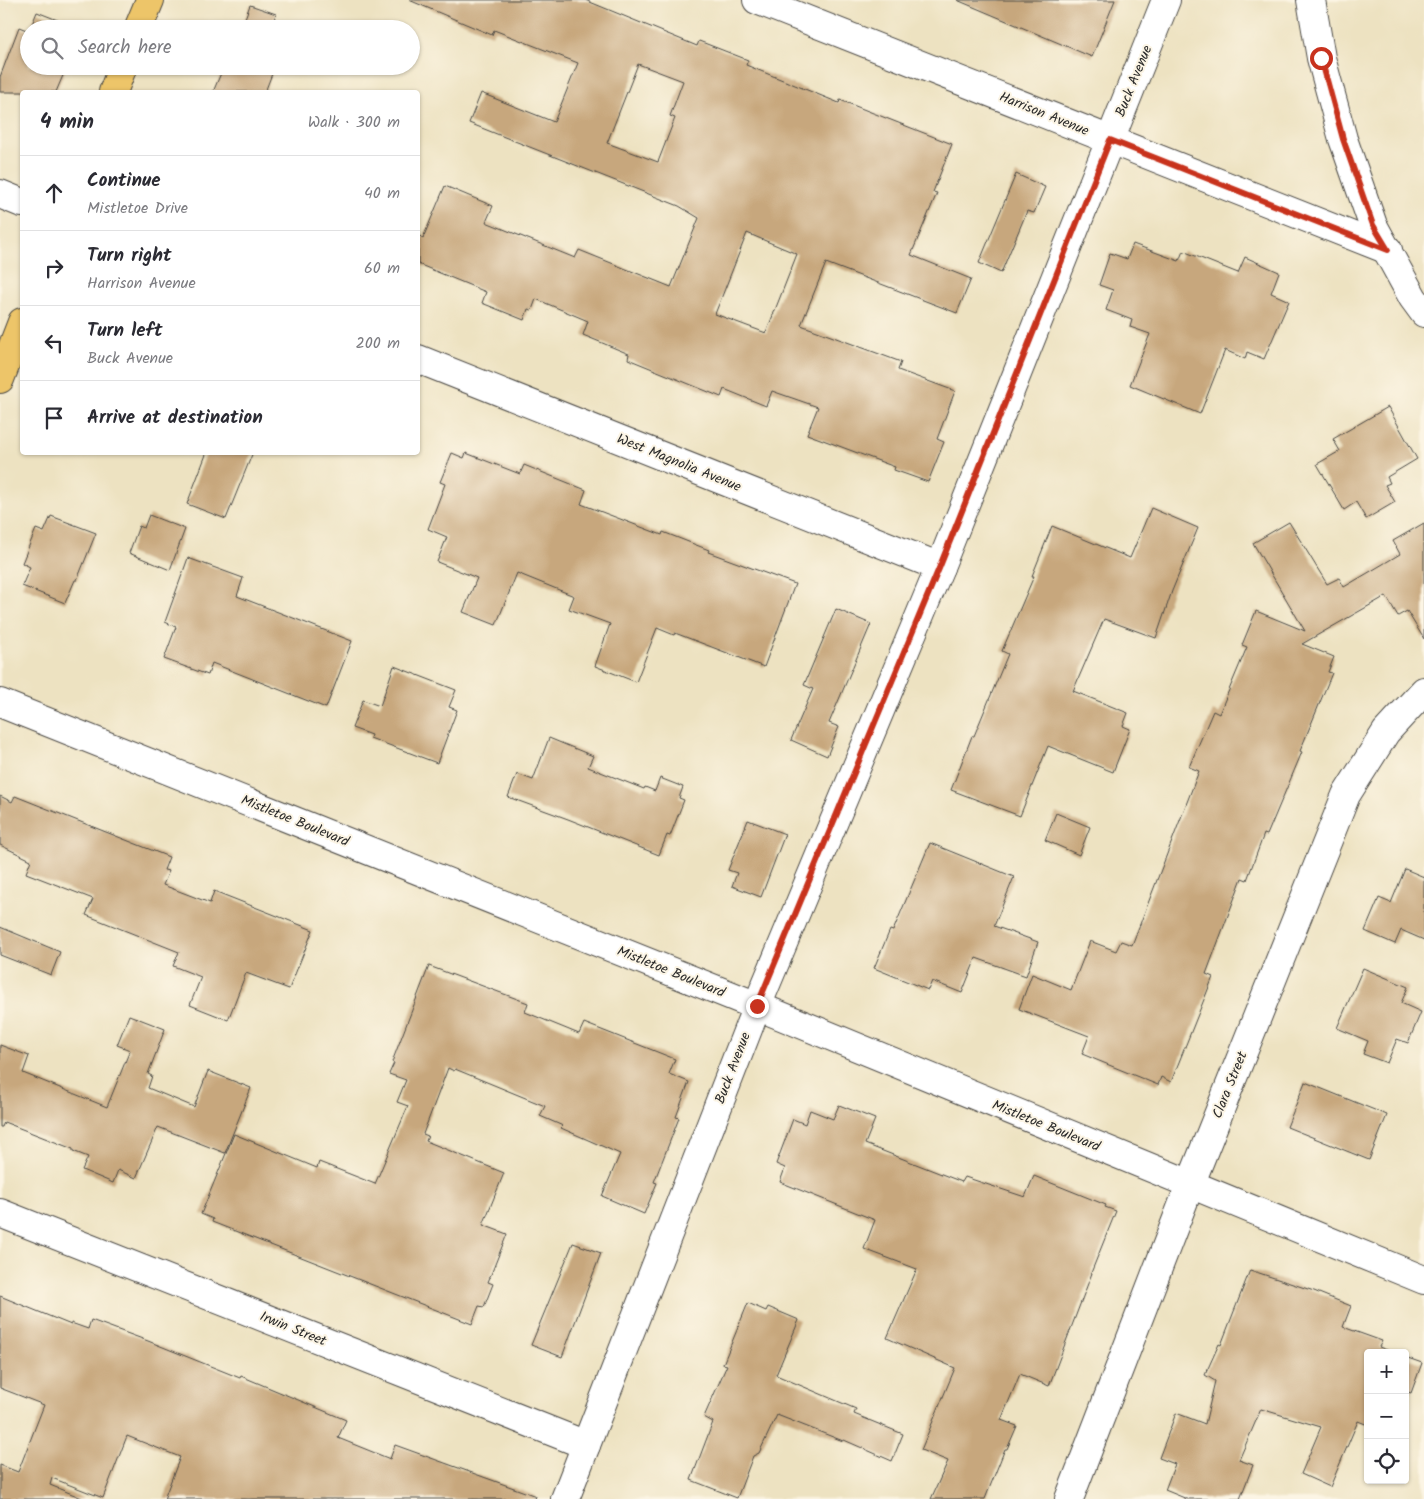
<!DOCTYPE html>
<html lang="en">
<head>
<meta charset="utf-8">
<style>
  :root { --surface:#fff; --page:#f7f7f7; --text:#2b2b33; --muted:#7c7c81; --line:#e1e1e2 }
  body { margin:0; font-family:Kalam,sans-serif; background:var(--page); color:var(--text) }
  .controls { position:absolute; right:15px; bottom:15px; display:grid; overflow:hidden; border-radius:5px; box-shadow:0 1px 4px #0004 }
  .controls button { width:45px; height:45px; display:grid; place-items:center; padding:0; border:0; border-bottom:1px solid var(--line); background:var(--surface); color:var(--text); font:25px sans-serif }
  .stop { position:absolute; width:15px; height:15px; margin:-11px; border:4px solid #c8321e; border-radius:50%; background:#fff }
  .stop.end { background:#c8321e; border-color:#fff; box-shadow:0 1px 5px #0008 }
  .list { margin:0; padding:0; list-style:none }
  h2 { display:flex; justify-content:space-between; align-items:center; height:65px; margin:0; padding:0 20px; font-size:21px }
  h2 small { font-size:16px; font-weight:400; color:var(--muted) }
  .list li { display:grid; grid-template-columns:32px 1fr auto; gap:15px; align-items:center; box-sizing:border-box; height:75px; padding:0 20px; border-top:1px solid var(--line) }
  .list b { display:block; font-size:19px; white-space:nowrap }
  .list p { margin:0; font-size:16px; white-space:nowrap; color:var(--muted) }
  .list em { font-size:16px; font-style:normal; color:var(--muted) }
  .icon { flex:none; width:28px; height:28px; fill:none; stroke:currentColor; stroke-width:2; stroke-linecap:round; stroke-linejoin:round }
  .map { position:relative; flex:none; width:1424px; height:1499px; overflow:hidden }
  .search { position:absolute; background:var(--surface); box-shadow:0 1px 4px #0004; left:20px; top:20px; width:400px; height:55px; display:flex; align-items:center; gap:12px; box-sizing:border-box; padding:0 18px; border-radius:28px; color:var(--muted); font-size:19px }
  .panel { position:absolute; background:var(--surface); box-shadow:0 1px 4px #0004; left:20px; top:90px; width:400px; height:365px; border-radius:5px }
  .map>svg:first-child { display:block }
  .building { fill:#c7a77d; fill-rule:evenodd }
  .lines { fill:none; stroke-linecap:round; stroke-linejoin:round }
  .minor-casing { stroke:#484642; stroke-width:30 }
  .major-casing { stroke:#484642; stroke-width:30 }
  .minor { stroke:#fff; stroke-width:28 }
  .major { stroke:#edc569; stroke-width:28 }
  .route { stroke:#c8321e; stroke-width:6 }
  .labels { text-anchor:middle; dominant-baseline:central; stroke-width:4; stroke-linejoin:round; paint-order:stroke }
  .street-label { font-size:14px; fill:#2b2b2b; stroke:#fcf5e5 }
</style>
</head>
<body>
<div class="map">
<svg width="1424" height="1499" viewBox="0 0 1424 1499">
  <rect width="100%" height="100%" fill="#fcf5e5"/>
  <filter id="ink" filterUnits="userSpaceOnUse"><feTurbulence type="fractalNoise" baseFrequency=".02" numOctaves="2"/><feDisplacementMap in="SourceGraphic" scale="10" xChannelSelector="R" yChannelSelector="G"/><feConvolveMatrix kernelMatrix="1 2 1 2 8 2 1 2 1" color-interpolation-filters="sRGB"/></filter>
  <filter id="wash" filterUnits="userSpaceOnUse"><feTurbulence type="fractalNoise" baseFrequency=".0096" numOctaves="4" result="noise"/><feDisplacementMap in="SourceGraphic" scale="20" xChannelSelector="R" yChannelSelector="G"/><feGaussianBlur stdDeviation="1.12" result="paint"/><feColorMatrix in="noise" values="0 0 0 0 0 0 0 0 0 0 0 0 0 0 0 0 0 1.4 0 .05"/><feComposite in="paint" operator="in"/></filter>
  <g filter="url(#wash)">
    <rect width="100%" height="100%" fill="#ede2c1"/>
    <g id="blocks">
      <!-- building -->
      <g class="building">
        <path d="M409,0H585L697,46L699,41L748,60L746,65L839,103L840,100L952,144L933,192L937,193L911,255L971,279L957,313L826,263L801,325L901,362L898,370L955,391L937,439L944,442L928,482L894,470L895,467L807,434L818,407L772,391L766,406L724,389L721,397L628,359L629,354L583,335L588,321L536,299L532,310L528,309L524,320L482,303L486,292L418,264V235L423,238L445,186L493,206L486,222L575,258L579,250L671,287L699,218L679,206L469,123L481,93L554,122L578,63L494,30L492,35ZM638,64L683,81L670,116L675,118L658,162L607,143ZM747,233L797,254L766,333L715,314Z"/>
        <polygon points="957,0 1115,0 1092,57"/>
        <polygon points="250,5 276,14 271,28 272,29 241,29"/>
        <polygon points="37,12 65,23 63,29 30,29"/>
        <polygon points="19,27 29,31 29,66 67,66 56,92 0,92 0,77"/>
        <polygon points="224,66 275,66 265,92 213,92"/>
        <polygon points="1016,174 1045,187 1034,213 1027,211 1001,273 979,263"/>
        <polygon points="1133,244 1179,261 1183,251 1238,273 1245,257 1279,272 1271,293 1289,301 1264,359 1247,352 1245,359 1225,350 1200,414 1130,385 1150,334 1130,327 1132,320 1106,310 1113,290 1099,285 1110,253 1127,259"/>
        <polygon points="1388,407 1417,459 1387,477 1390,483 1385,485 1395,502 1366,519 1356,502 1344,510 1317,464 1340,451 1333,439"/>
        <polygon points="207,452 253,452 226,519 187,504"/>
        <polygon points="452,453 464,458 466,453 520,474 524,465 586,490 581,504 662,535 663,532 709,550 708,552 795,584 764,667 675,633 674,635 657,628 636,682 595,666 610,624 569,609 574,596 517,573 496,625 463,612 477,578 437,562 447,537 428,529 445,484 440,482"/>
        <polygon points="1151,508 1198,528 1172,591 1156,638 1104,619 1073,691 1128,713 1123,726 1130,729 1113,772 1048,746 1020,816 951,790 972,736 974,736 1008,654 1002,651 1034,576 1032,576 1052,526 1130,558"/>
        <polygon points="149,515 185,529 170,570 129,553 139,526 144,528"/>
        <polygon points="51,516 96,533 77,580 75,580 65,603 22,586 30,567 22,563 36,529 44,532"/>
        <polygon points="1289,522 1327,584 1339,578 1344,587 1400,554 1393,541 1424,523 1424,639 1407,611 1398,616 1386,596 1302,644 1334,657 1328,672 1332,673 1300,751 1302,752 1267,835 1264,834 1247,880 1242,878 1206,974 1213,977 1171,1082 1161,1077 1158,1085 1082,1054 1089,1036 1019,1009 1032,974 1071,990 1090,941 1116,951 1121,941 1132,945 1199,771 1189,767 1213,711 1219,714 1247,647 1242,645 1256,611 1305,631 1253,543"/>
        <polygon points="188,558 243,578 237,596 352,641 326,708 212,663 208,675 164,659 176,627 165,622"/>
        <polygon points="836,609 871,624 829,723 839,727 827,756 791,740 813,689 804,685"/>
        <polygon points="394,666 456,690 449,707 457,710 437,763 370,738 371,735 352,728 363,700 380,706"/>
        <polygon points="549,738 593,756 588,767 644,789 645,787 655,791 660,778 683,787 679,798 684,800 670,836 667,835 659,855 568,819 508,797 517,774 533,780"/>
        <polygon points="0,796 12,802 15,796 169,857 164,870 169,871 163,885 210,903 214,891 313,930 289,989 246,973 228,1020 190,1005 201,977 173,966 179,952 86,915 93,899 26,873 31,860 0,845"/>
        <polygon points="1056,813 1090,827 1079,855 1045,840"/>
        <polygon points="748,820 785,834 761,897 732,886 737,873 728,870"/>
        <polygon points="930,843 1014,877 994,926 1038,942 1026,976 976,958 962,993 932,981 928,990 874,968 890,930 893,931"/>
        <polygon points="1405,869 1424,877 1424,940 1401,930 1395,944 1365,931 1379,898 1391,903"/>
        <polygon points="0,927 60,952 51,975 0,955"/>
        <polygon points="429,966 528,1003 525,1012 579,1034 584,1023 675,1059 669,1074 689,1082 676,1117 679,1118 654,1182 657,1183 644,1214 602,1196 620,1154 561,1128 563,1126 540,1116 545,1106 455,1069 454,1071 448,1068 423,1134 428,1136 426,1141 504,1173 483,1225 507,1234 488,1282 493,1284 484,1307 479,1306 472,1324 212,1222 213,1219 201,1214 234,1134 317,1168 319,1162 375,1184 408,1106 397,1102 406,1080 389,1074 394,1063 392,1062"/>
        <polygon points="1363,968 1408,987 1401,1003 1421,1012 1408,1043 1397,1039 1387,1063 1363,1054 1368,1041 1337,1028"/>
        <polygon points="129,1015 165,1029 148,1074 152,1076 148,1088 194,1107 208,1071 251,1088 225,1153 158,1127 136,1178 118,1170 113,1183 82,1170 88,1157 73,1151 73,1149 4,1122 2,1127 0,1127 0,1045 29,1056 23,1073 107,1107 130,1050 117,1045"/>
        <polygon points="1305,1082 1387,1115 1369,1160 1287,1127"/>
        <polygon points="839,1105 875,1119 865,1144 962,1182 965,1177 1025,1197 1034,1176 1106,1205 1105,1207 1116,1211 1091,1273 1092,1273 1049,1386 1020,1374 1001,1420 1017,1426 1007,1449 1005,1449 985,1499 931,1499 948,1461 921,1450 955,1368 887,1338 917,1269 864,1249 875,1220 780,1182 785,1168 776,1164 793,1119 805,1124 810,1110 833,1119"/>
        <polygon points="573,1243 601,1253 562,1357 531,1345"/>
        <polygon points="1250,1270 1314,1291 1351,1306 1343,1327 1382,1341 1379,1347 1395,1353 1368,1353 1368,1425 1358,1421 1330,1487 1301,1474 1321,1427 1261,1409 1239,1460 1253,1465 1240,1499 1187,1499 1165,1490 1175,1464 1159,1458 1176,1413 1205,1424 1215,1381 1205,1375 1219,1344 1221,1345"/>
        <polygon points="0,1296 71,1325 71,1323 88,1329 91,1320 148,1341 240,1378 241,1376 346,1420 338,1438 390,1459 395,1445 536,1496 535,1499 164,1499 180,1457 127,1436 103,1498 52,1478 50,1485 82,1498 82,1499 0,1499 0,1465 18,1472 44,1405 0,1388"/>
        <polygon points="748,1303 766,1311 768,1307 799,1320 776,1375 856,1409 854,1414 903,1434 892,1461 844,1440 843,1441 777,1415 759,1453 753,1456 737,1498 691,1480 713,1422 704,1417 727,1365 723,1364"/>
        <polygon points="1405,1357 1422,1363 1411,1393 1405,1391"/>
      </g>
    </g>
  </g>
  <g filter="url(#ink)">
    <use href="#blocks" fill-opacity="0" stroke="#484642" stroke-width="1"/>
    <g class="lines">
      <!-- minor casing -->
      <g class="minor-casing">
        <g id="minor">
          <polyline points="757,0 1388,250"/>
          <polyline points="1311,0 1321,58 1343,139 1373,225 1413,298 1424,313"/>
          <polyline points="0,194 22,203"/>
          <polyline points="418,359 940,567"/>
          <polyline points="0,703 757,1006 1424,1280"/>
          <polyline points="0,1213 586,1445"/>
          <polyline points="565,1499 757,1006 940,567 1166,0"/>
          <polyline points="1069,1499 1190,1185 1346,795 1386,732 1424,691"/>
        </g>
      </g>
      <!-- major casing -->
      <g class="major-casing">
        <g id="major">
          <polyline points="138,29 150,0"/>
          <polyline points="113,92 123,66"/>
          <polyline points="0,379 22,322"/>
        </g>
      </g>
      <!-- minor -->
      <use href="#minor" class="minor"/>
      <!-- major -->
      <use href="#major" class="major"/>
    </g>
  </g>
  <g class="lines" filter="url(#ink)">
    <!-- route -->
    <polyline class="route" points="757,1006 940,566 1110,140 1388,250 1373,225 1343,139 1321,58"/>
  </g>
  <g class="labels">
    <!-- street labels -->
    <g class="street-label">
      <text transform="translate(1134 81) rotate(-68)">Buck Avenue</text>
      <text transform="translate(1044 114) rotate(22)">Harrison Avenue</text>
      <text transform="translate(679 463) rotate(22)">West Magnolia Avenue</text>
      <text transform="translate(295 821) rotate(22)">Mistletoe Boulevard</text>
      <text transform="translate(671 972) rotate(22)">Mistletoe Boulevard</text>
      <text transform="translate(733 1068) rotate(-69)">Buck Avenue</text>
      <text transform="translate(1230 1085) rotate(-68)">Clara Street</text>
      <text transform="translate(1046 1126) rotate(22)">Mistletoe Boulevard</text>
      <text transform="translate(293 1329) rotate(22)">Irwin Street</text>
    </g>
  </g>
</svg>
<div class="controls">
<button>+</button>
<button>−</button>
<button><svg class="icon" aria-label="locate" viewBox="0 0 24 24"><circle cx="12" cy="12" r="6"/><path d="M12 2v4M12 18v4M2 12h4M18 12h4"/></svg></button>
</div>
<div class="stop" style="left:1321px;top:58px"></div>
<div class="stop end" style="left:757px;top:1006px"></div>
<div class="search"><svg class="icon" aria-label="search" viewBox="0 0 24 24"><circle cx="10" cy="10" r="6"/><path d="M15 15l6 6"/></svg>Search here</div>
<section class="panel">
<h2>4 min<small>Walk · 300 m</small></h2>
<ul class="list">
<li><svg class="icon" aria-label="ahead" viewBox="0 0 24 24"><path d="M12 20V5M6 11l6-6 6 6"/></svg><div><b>Continue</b><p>Mistletoe Drive</p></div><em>40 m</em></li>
<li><svg class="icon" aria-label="right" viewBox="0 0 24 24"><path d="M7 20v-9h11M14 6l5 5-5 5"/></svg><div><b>Turn right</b><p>Harrison Avenue</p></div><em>60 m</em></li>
<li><svg class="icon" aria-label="left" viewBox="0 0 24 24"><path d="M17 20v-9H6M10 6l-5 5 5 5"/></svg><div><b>Turn left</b><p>Buck Avenue</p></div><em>200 m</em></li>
<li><svg class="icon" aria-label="arrive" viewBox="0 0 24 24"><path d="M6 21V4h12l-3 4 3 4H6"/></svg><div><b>Arrive at destination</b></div></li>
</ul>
</section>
</div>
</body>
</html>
